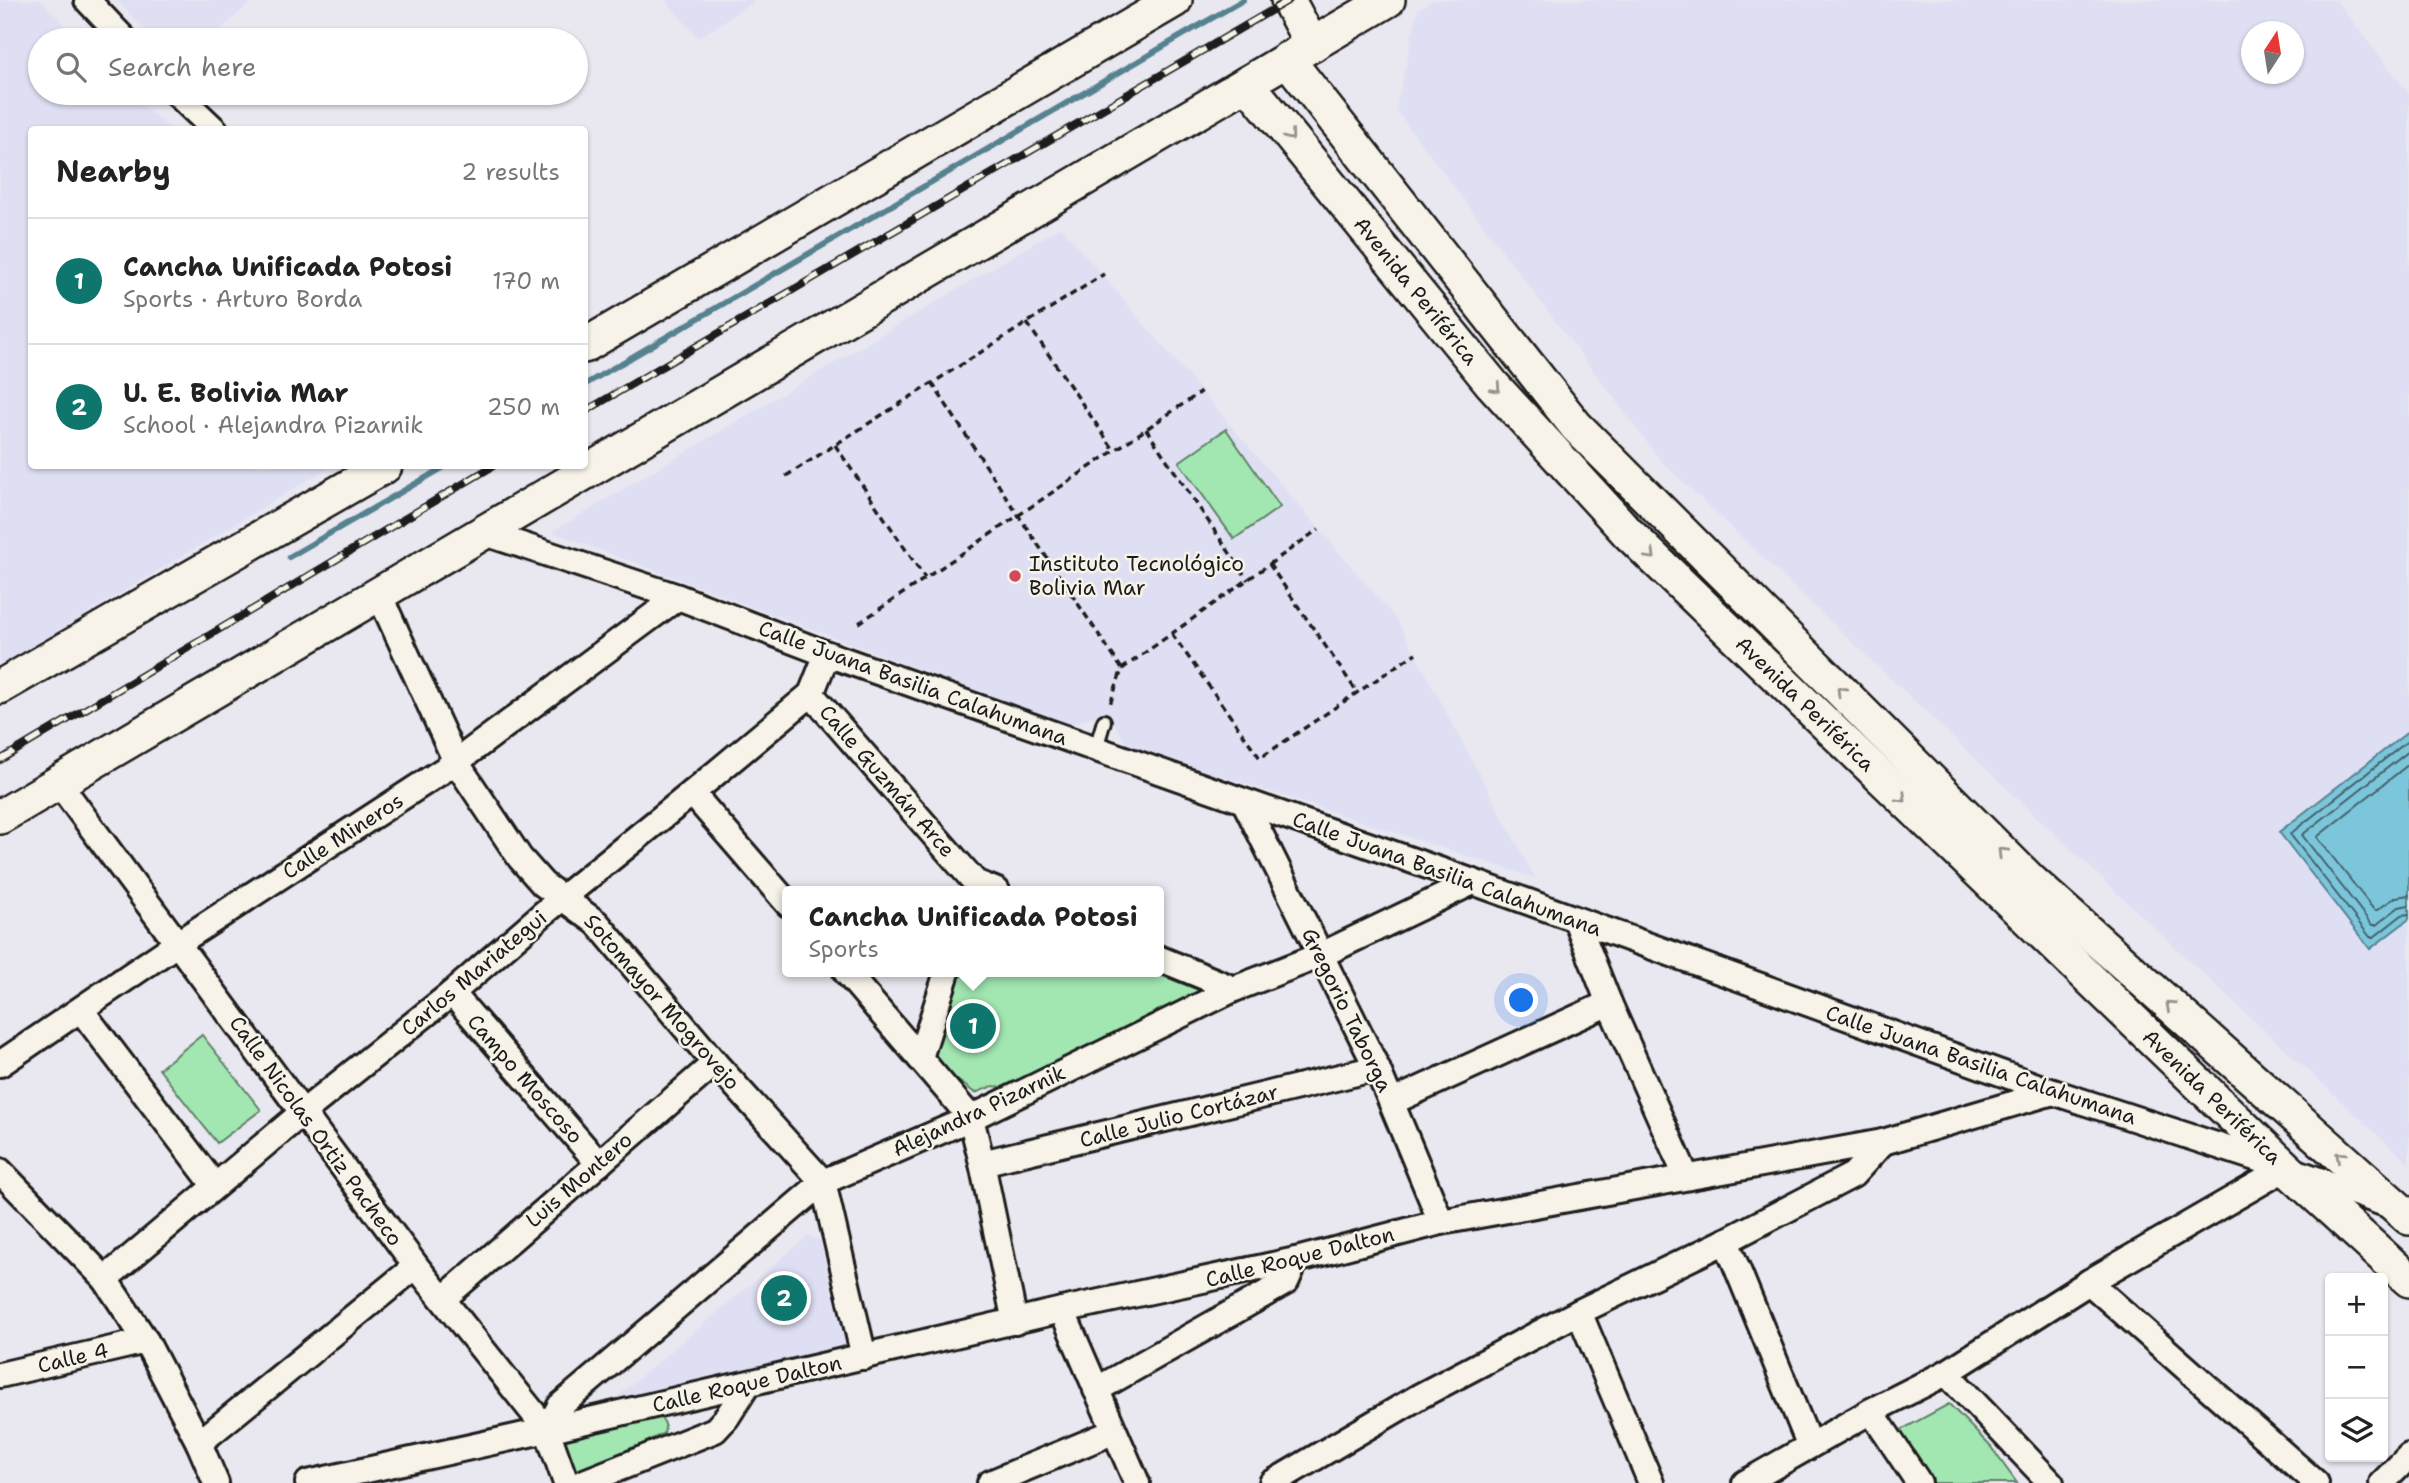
<!DOCTYPE html>
<html lang="en">
<head>
<meta charset="utf-8">
<style>
  :root { --surface:#fff; --page:#f2f2f2; --text:#222; --muted:#767676; --line:#e0e0e0; --accent:#0f766e }
  body { margin:0; font-family:"Shantell Sans",sans-serif; background:var(--page); color:var(--text) }
  .controls { position:absolute; right:21px; bottom:21px; display:grid; overflow:hidden; border-radius:7px; box-shadow:0 2px 5px #0004 }
  .controls button { width:63px; height:63px; display:grid; place-items:center; padding:0; border:0; border-bottom:2px solid var(--line); background:var(--surface); color:var(--text); font:35px sans-serif }
  .compass { position:absolute; left:2241px; top:21px; width:63px; height:63px; border-radius:50%; background:var(--surface); box-shadow:0 2px 5px #0004; rotate:12deg }
  .you { position:absolute; left:1522px; top:1001px; width:24px; height:24px; margin:-18px; border:5px solid #fff; border-radius:50%; background:#1a73e8; box-shadow:0 0 0 10px #1a73e833 }
  .badge { display:grid; place-items:center; width:46px; height:46px; border-radius:50%; background:var(--accent); color:#fff; font-size:23px; font-weight:700 }
  .pin { position:absolute; translate:-50% -50%; border:4px solid #fff; box-shadow:0 2px 7px #0006 }
  .popup { position:absolute; left:782px; top:886px; width:382px; height:91px; box-sizing:border-box; display:grid; place-content:center; border-radius:7px; background:var(--surface); filter:drop-shadow(0 2px 5px #0005); font-size:23px; white-space:nowrap; color:var(--muted) }
  .popup b { font-size:26px; color:var(--text) }
  .popup::after { content:''; position:absolute; left:50%; top:100%; margin-left:-14px; border:14px solid transparent; border-top-color:var(--surface) }
  .list { margin:0; padding:0; list-style:none }
  h2 { display:flex; justify-content:space-between; align-items:center; height:91px; margin:0; padding:0 28px; font-size:30px }
  h2 small { font-size:23px; font-weight:400; color:var(--muted) }
  .list li { display:grid; grid-template-columns:46px 1fr auto; gap:21px; align-items:center; box-sizing:border-box; height:126px; padding:0 28px; border-top:2px solid var(--line) }
  .list b { display:block; font-size:26px; white-space:nowrap }
  .list p { margin:0; font-size:23px; white-space:nowrap; color:var(--muted) }
  .list em { font-size:23px; font-style:normal; color:var(--muted) }
  .icon { flex:none; width:38px; height:38px; fill:none; stroke:currentColor; stroke-width:2; stroke-linecap:round; stroke-linejoin:round }
  .map { position:relative; flex:none; width:2409px; height:1483px; overflow:hidden }
  .search { position:absolute; background:var(--surface); box-shadow:0 2px 5px #0004; left:28px; top:28px; width:560px; height:77px; display:flex; align-items:center; gap:18px; box-sizing:border-box; padding:0 24px; border-radius:38px; color:var(--muted); font-size:26px }
  .panel { position:absolute; background:var(--surface); box-shadow:0 2px 5px #0004; left:28px; top:126px; width:560px; height:343px; border-radius:7px }
  .map>svg:first-child { display:block }
  .built { fill:#dfdff4; fill-rule:evenodd }
  .green { fill:#a2e7b2; stroke:#5f8267; stroke-width:2 }
  .water { fill:#7cc6db; stroke:#56828f; stroke-width:2 }
  .lines { fill:none; stroke-linecap:round; stroke-linejoin:round }
  .shore { stroke:#426068; stroke-width:2 }
  .stream { stroke:#56828f; stroke-width:6 }
  .lane-casing { stroke:#1c1c1c; stroke-width:18 }
  .street-casing { stroke:#1c1c1c; stroke-width:30 }
  .secondary-casing { stroke:#1c1c1c; stroke-width:38 }
  .path { stroke:#1c1c1c; stroke-width:3.5; stroke-dasharray:7 5; stroke-linecap:butt }
  .lane { stroke:#f7f3e8; stroke-width:12 }
  .street { stroke:#f7f3e8; stroke-width:24 }
  .secondary { stroke:#f7f3e8; stroke-width:33 }
  .rail-casing { stroke:#1c1c1c; stroke-width:8 }
  .rail { stroke:#f7f3e8; stroke-width:5; stroke-dasharray:16; stroke-linecap:butt }
  .oneway { stroke:#94928c }
  .poi-dot { fill:#d1495b; stroke:#f7f3e8; stroke-width:2.5 }
  .labels { text-anchor:middle; dominant-baseline:central; stroke-width:5; stroke-linejoin:round; paint-order:stroke }
  .street-label { font-size:21px; fill:#1c1c1c; stroke:#f7f3e8 }
  .poi-label { font-size:21px; fill:#1c1c1c; stroke:#f7f3e8; text-anchor:start }
</style>
</head>
<body>
<div class="map">
<svg width="2409" height="1483" viewBox="0 0 2409 1483">
  <rect width="100%" height="100%" fill="#e9e7ef"/>
  <filter id="ink" filterUnits="userSpaceOnUse"><feTurbulence type="fractalNoise" baseFrequency=".0143" numOctaves="2"/><feDisplacementMap in="SourceGraphic" scale="14" xChannelSelector="R" yChannelSelector="G"/><feConvolveMatrix kernelMatrix="1 2 1 2 8 2 1 2 1" color-interpolation-filters="sRGB"/></filter>
  <g filter="url(#ink)">
    <!-- built -->
    <g class="built">
      <polygon points="0,0 41,0 78,40 40,40 40,93 127,93 171,129 32,130 32,466 331,466 0,666"/>
      <polygon points="117,0 254,0 208,40 155,40"/>
      <polygon points="665,0 757,0 698,38"/>
      <path d="M1433,0H2336L2409,94V1164L2167,940L1662,462L1396,110L1418,9ZM2252,32H2294V74H2252Z"/>
      <polygon points="1061,227 1397,620 1535,878 1126,745 1115,724 1104,721 1092,717 1069,725 552,532"/>
      <polygon points="808,1236 820,1240 848,1356 614,1405 612,1401"/>
    </g>
    <!-- green -->
    <g class="green">
      <polygon points="1226,429 1280,507 1234,539 1179,462"/>
      <polygon points="955,972 1152,972 1204,992 1023,1090 993,1086 975,1093 926,1057"/>
      <polygon points="202,1035 261,1110 217,1143 159,1069"/>
      <polygon points="1949,1404 1990,1446 2017,1483 1933,1483 1899,1431"/>
      <path d="M659,1417C666,1422 666,1425 664,1433L580,1476L574,1473L562,1447L566,1440Z"/>
    </g>
    <!-- water -->
    <polygon class="water" points="2409,731 2409,919 2370,949 2279,832"/>
    <g class="lines">
      <!-- shore -->
      <g class="shore">
        <polyline points="2409,740 2290,834 2370,937 2374,937 2402,915 2409,914"/>
        <polyline points="2409,751 2302,835 2372,925 2376,925 2399,907 2409,905"/>
        <polyline points="2409,764 2317,837 2374,910 2377,910 2396,897 2409,895"/>
      </g>
      <!-- stream -->
      <g class="stream">
        <polyline points="584,385 1243,0"/>
        <polyline points="289,557 446,466"/>
      </g>
      <!-- lane casing -->
      <g class="lane-casing">
        <polyline id="lane" points="1096,748 1104,721"/>
      </g>
      <!-- street casing -->
      <g class="street-casing">
        <g id="street">
          <polyline points="87,0 125,40"/>
          <polyline points="176,93 215,130"/>
          <polyline points="485,533 678,597 827,654 1473,882 2053,1092 2286,1168 2388,1205"/>
          <polyline points="378,592 456,762 520,858 543,884 597,923 715,1063 823,1182 864,1357"/>
          <polyline points="811,694 975,882 997,891"/>
          <polyline points="58,782 416,1266 547,1430 566,1483"/>
          <polyline points="692,793 788,904"/>
          <polyline points="1245,803 1377,1068 1441,1222"/>
          <polyline points="1576,920 1609,1003 1686,1176"/>
          <polyline points="1158,958 1234,989"/>
          <polyline points="846,972 971,1118 982,1163 1015,1322"/>
          <polyline points="452,993 599,1164"/>
          <polyline points="81,1010 215,1186"/>
          <polyline points="920,1058 947,972"/>
          <polyline points="0,1064 178,943 456,762 678,597"/>
          <polyline points="1392,1102 1609,1003"/>
          <polyline points="982,1163 1377,1068"/>
          <polyline points="0,1171 105,1279 146,1341 199,1443 216,1483"/>
          <polyline points="1726,1241 1809,1444"/>
          <polyline points="105,1279 302,1113 452,993 545,912 692,793 811,694 827,654"/>
          <polyline points="2089,1282 2316,1483"/>
          <polyline points="444,1298 715,1063"/>
          <polyline points="1062,1310 1137,1483"/>
          <polyline points="1579,1312 1651,1483"/>
          <polyline points="1946,1373 2051,1483"/>
          <polyline points="0,1375 146,1341"/>
          <polyline points="1096,1390 1286,1282 1296,1260"/>
          <polyline points="1871,1411 1919,1483"/>
          <polyline points="547,1430 560,1406 823,1182 971,1118 1234,989 1321,955 1473,882"/>
          <polyline points="199,1443 416,1266"/>
          <polyline points="308,1483 547,1430 1062,1310 1296,1260 1441,1222 1883,1142 2053,1092"/>
          <polyline points="582,1483 715,1430 727,1417 748,1384"/>
          <polyline points="990,1483 1113,1432"/>
          <polyline points="1272,1483 1420,1396 1579,1312 1726,1241 1853,1175 1883,1142"/>
          <polyline points="1745,1483 1871,1411 1946,1373 2089,1282 2286,1168"/>
          <polyline points="2382,1483 2409,1456"/>
        </g>
      </g>
      <!-- secondary casing -->
      <g class="secondary-casing">
        <g id="secondary">
          <polyline points="1288,0 1312,45"/>
          <polyline points="1287,59 1576,426 2031,881 2409,1218"/>
          <polyline points="1247,83 1492,384 1628,533 2286,1168 2409,1280"/>
          <polyline points="584,346 1175,0"/>
          <polyline points="0,687 385,466"/>
          <polyline points="0,817 1388,0"/>
        </g>
      </g>
      <!-- path -->
      <g class="path">
        <polyline points="1027,323 1114,450"/>
        <polyline points="932,383 1018,515 1122,669 1109,707"/>
        <polyline points="1146,429 1248,580"/>
        <polyline points="835,445 925,578"/>
        <polyline points="786,476 1104,274"/>
        <polyline points="1269,564 1357,692"/>
        <polyline points="859,623 1201,392"/>
        <polyline points="1172,634 1260,758 1416,653"/>
        <polyline points="1122,669 1319,529"/>
      </g>
      <!-- lane -->
      <use href="#lane" class="lane"/>
      <!-- street -->
      <use href="#street" class="street"/>
      <!-- secondary -->
      <use href="#secondary" class="secondary"/>
      <!-- rail casing -->
      <g class="rail-casing">
        <g id="rail">
          <polyline points="584,412 1289,0"/>
          <polyline points="0,760 493,466"/>
        </g>
      </g>
      <!-- rail -->
      <use href="#rail" class="rail"/>
    </g>
    <!-- one-way arrows -->
    <defs><path id="oneway-chevron" d="M-2-3.5L2.5 0L-2 3.5" fill="none" stroke-width="1.6" stroke-linecap="round" stroke-linejoin="round" transform="scale(1.75)"/></defs>
    <g class="oneway">
      <use href="#oneway-chevron" transform="translate(1290 136) rotate(51)"/>
      <use href="#oneway-chevron" transform="translate(1496 388) rotate(48)"/>
      <use href="#oneway-chevron" transform="translate(1651 555) rotate(44)"/>
      <use href="#oneway-chevron" transform="translate(1841 691) rotate(-135)"/>
      <use href="#oneway-chevron" transform="translate(1902 798) rotate(44)"/>
      <use href="#oneway-chevron" transform="translate(2002 852) rotate(-135)"/>
      <use href="#oneway-chevron" transform="translate(2170 1005) rotate(-138)"/>
      <use href="#oneway-chevron" transform="translate(2340 1156) rotate(-138)"/>
    </g>
  </g>
  <!-- markers -->
  <circle class="poi-dot" cx="1015" cy="576" r="7"/>
  <g class="labels">
    <!-- street labels -->
    <g class="street-label">
      <text transform="translate(1416 291) rotate(51)">Avenida Periférica</text>
      <text transform="translate(913 683) rotate(20)">Calle Juana Basilia Calahumana</text>
      <text transform="translate(1805 704) rotate(44)">Avenida Periférica</text>
      <text transform="translate(887 781) rotate(49)">Calle Guzmán Arce</text>
      <text transform="translate(343 836) rotate(-33)">Calle Mineros</text>
      <text transform="translate(1447 874) rotate(20)">Calle Juana Basilia Calahumana</text>
      <text transform="translate(474 973) rotate(-40)">Carlos Mariategui</text>
      <text transform="translate(662 1002) rotate(49)">Sotomayor Mogrovejo</text>
      <text transform="translate(1347 1010) rotate(64)">Gregorio Taborga</text>
      <text transform="translate(1981 1065) rotate(19)">Calle Juana Basilia Calahumana</text>
      <text transform="translate(525 1079) rotate(49)">Campo Moscoso</text>
      <text transform="translate(2212 1097) rotate(44)">Avenida Periférica</text>
      <text transform="translate(979 1111) rotate(-25)">Alejandra Pizarnik</text>
      <text transform="translate(1179 1116) rotate(-14)">Calle Julio Cortázar</text>
      <text transform="translate(316 1131) rotate(54)">Calle Nicolas Ortiz Pacheco</text>
      <text transform="translate(579 1180) rotate(-41)">Luis Montero</text>
      <text transform="translate(1300 1257) rotate(-14)">Calle Roque Dalton</text>
      <text transform="translate(73 1358) rotate(-13)">Calle 4</text>
      <text transform="translate(747 1384) rotate(-13)">Calle Roque Dalton</text>
    </g>
    <!-- poi labels -->
    <g class="poi-label">
      <text x="1029" y="564">Instituto Tecnológico<tspan x="1029" dy="24">Bolivia Mar</tspan></text>
    </g>
  </g>
</svg>
<div class="controls">
<button>+</button>
<button>−</button>
<button><svg class="icon" aria-label="layers" viewBox="0 0 24 24"><path d="M12 4l9 5-9 5-9-5zM3 14l9 5 9-5"/></svg></button>
</div>
<svg class="compass" viewBox="-18 -18 36 36"><path d="M0-13l5 13h-10z" fill="#e53935"/><path d="M0 13l5-13h-10z" fill="#767676"/></svg>
<div class="you"></div>
<div class="pin badge" style="left:973px;top:1026px">1</div>
<div class="popup"><b>Cancha Unificada Potosi</b>Sports</div>
<div class="pin badge" style="left:784px;top:1298px">2</div>
<div class="search"><svg class="icon" aria-label="search" viewBox="0 0 24 24"><circle cx="10" cy="10" r="6"/><path d="M15 15l6 6"/></svg>Search here</div>
<section class="panel">
<h2>Nearby<small>2 results</small></h2>
<ul class="list">
<li><span class="badge">1</span><div><b>Cancha Unificada Potosi</b><p>Sports · Arturo Borda</p></div><em>170 m</em></li>
<li><span class="badge">2</span><div><b>U. E. Bolivia Mar</b><p>School · Alejandra Pizarnik</p></div><em>250 m</em></li>
</ul>
</section>
</div>
</body>
</html>
